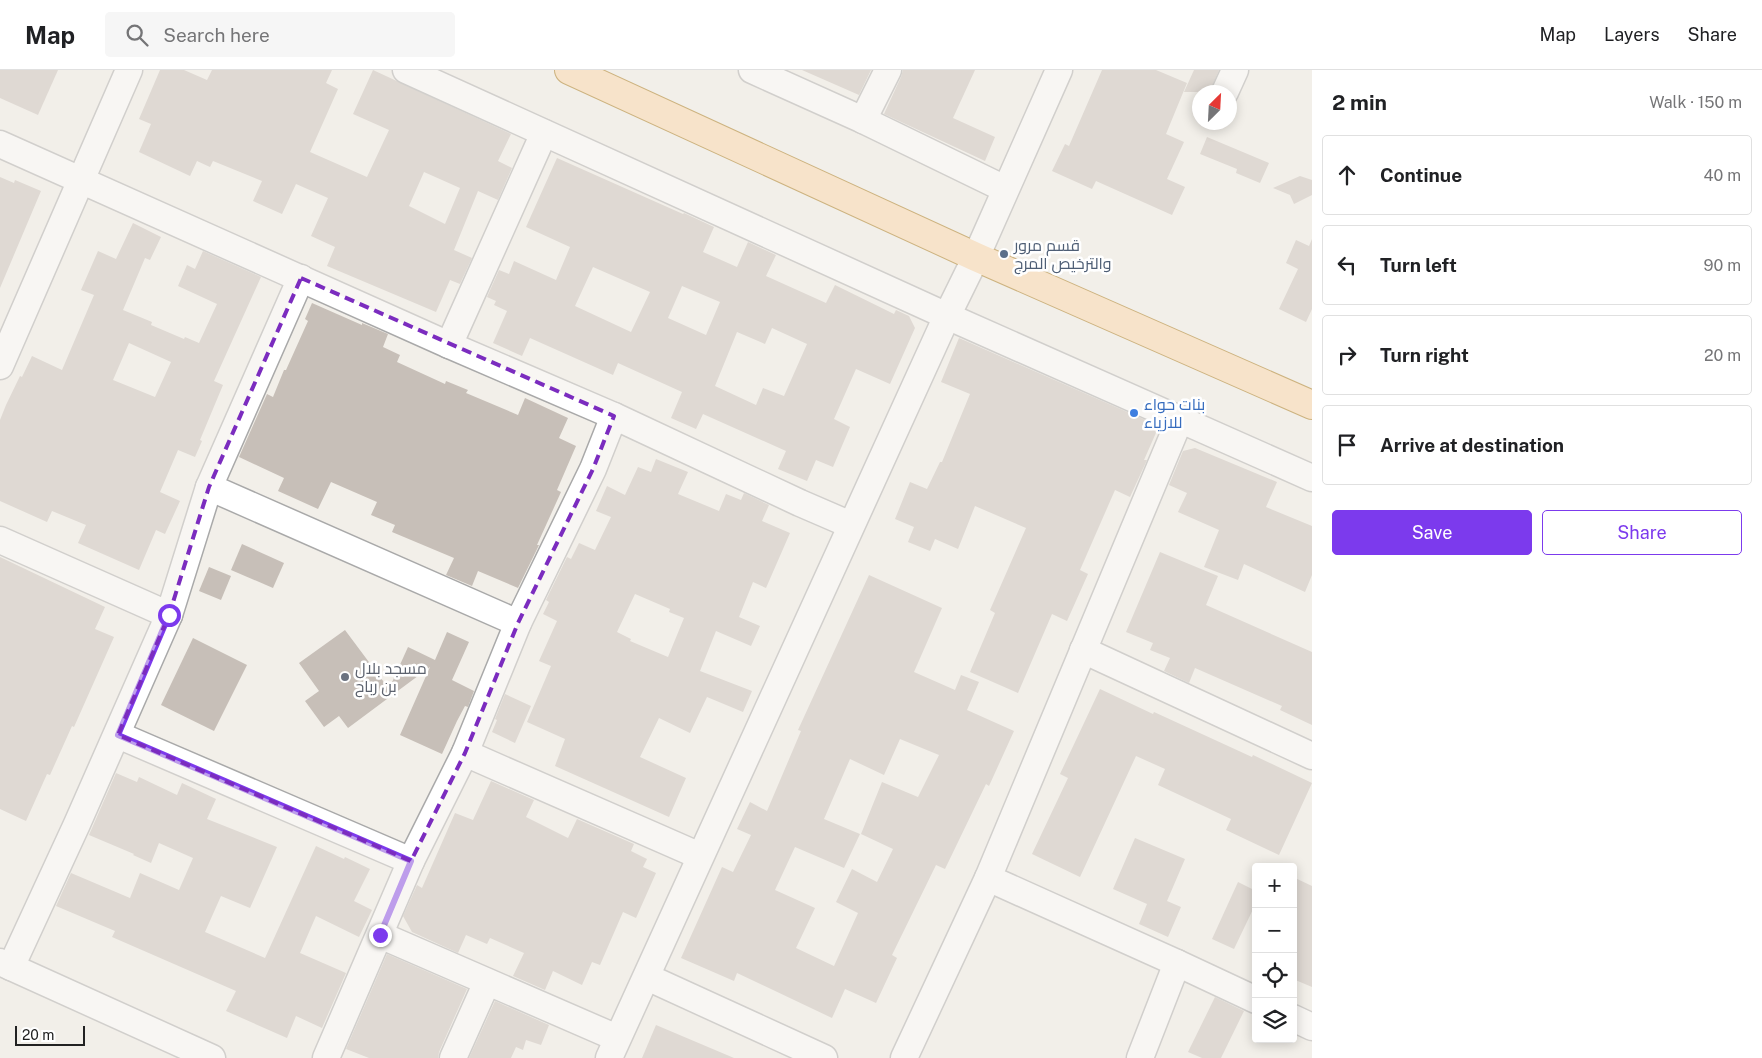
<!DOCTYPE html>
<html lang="en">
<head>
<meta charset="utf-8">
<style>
  :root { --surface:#fff; --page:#f6f6f6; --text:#202124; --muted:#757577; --line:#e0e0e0; --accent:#7c3aed }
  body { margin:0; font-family:"Public Sans",Cairo,sans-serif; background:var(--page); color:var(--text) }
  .controls { position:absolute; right:15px; bottom:15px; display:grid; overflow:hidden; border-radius:5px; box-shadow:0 2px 12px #0003 }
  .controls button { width:45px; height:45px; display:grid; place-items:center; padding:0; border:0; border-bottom:1px solid var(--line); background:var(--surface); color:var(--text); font:25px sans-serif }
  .compass { position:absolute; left:1192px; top:15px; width:45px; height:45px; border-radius:50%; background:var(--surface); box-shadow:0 2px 12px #0003; rotate:24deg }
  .scale { position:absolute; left:15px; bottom:12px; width:70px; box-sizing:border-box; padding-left:5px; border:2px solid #222; border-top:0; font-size:14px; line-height:18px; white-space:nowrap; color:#222; -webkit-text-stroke:4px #fff; paint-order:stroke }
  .stop { position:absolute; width:15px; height:15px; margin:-11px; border:4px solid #7c3aed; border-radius:50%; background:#fff }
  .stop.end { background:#7c3aed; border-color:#fff; box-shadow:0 1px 5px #0008 }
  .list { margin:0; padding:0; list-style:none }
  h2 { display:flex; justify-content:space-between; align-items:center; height:65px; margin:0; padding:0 20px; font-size:21px }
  h2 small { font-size:16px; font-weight:400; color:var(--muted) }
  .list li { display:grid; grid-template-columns:32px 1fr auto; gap:15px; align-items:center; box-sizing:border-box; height:80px; margin:0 10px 10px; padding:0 10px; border:1px solid var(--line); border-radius:5px }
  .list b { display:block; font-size:19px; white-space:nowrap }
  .list em { font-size:16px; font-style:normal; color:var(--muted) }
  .actions { display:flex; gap:10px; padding:15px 20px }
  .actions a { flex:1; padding:11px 0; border:1px solid var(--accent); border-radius:5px; text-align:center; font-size:18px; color:var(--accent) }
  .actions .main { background:var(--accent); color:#fff }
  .icon { flex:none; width:28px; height:28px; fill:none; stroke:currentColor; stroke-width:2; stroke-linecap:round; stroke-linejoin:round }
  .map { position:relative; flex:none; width:1312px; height:988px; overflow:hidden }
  header { display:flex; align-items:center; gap:30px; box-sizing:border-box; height:70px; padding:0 25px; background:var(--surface); border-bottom:1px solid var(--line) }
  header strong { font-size:24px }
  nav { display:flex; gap:28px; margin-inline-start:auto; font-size:18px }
  .search { width:350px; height:45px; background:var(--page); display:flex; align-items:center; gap:12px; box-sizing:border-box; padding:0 18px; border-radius:5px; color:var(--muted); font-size:19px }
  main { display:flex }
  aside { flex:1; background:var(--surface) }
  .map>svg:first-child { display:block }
  .building { fill:#c7bfb8; fill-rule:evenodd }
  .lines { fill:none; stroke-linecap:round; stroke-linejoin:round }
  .street-casing { stroke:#a9a9a9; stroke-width:29 }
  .primary-casing { stroke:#a06b00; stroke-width:30 }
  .street { stroke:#fff; stroke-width:26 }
  .primary { stroke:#fcd6a4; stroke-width:28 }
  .route { stroke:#7c3aed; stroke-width:6 }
  .marked { fill:none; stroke:#7b2cbf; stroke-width:4; stroke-dasharray:10 6; stroke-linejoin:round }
  .service-dot { fill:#5c6f8a; stroke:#fff; stroke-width:2 }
  .shop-dot { fill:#3f7fe0; stroke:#fff; stroke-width:2 }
  .worship-dot { fill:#6b7280; stroke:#fff; stroke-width:2 }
  .labels { text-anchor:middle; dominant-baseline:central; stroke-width:5; stroke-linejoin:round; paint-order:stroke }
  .service-label { font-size:16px; fill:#4e5e75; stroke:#fff; text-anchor:start }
  .shop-label { font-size:16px; fill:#366cbe; stroke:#fff; text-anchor:start }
  .worship-label { font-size:16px; fill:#5b616d; stroke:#fff; text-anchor:start }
</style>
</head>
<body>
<header>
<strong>Map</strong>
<div class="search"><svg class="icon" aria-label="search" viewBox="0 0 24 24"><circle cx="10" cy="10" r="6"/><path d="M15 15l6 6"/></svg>Search here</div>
<nav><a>Map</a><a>Layers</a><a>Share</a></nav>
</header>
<main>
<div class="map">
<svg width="1312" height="988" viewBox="0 0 1312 988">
  <rect width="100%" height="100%" fill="#f2efe9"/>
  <!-- building -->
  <g class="building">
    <polygon points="0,0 58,0 38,45 0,28"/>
    <path d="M160,0H184L207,10L212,0H332L326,13L338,19L310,82L367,107L389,60L353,44L373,0L511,64L498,91L512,98L498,130L478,121L454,180L472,188L460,214L450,210L436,242L327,196L335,177L311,166L328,128L296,114L282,144L253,131L262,111L213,91L210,97L197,91L190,106L139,82L151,54L139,49ZM424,102L460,118L445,154L409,136Z"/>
    <polygon points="802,0 871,0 859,25"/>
    <polygon points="903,0 975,0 953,48 995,67 985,91 884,44 901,7"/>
    <polygon points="1102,0 1156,0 1187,13 1166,64 1184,72 1167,109 1185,117 1172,145 1096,111 1092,119 1052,101 1065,74 1069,76"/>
    <polygon points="1194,0 1219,0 1210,22 1184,22"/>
    <polygon points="1207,67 1269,93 1260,113 1236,103 1237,99 1200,84"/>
    <path d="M557,88L683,144L684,143L714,157L703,182L737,197L748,172L776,185L766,206L826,233L835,215L894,244L896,240L909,246L915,258L890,314L856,299L834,349L850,357L833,397L816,390L807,411L778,399L786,381L703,344L696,359L671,348L682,322L618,293L613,305L530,268L522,286L493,273L507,241L494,235L496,231L487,227L499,200L509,204L514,191L556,210L570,177L526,157ZM593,197L650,222L631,262L575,236ZM682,216L720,232L706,265L668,248ZM772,258L807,274L784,326L763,318L756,335L715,316L737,262L765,274Z"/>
    <polygon points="1300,106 1312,110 1312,125 1294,134 1290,125 1273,118"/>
    <polygon points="0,107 14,113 15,110 41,121 0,218"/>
    <path d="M133,153L161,167L150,190L145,188L123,240L152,252L151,255L184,269L185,267L199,273L217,234L178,216L187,195L195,199L203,181L261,207L214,311L223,315L200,370L202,371L195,387L178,380L160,422L180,431L165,464L156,460L139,500L78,473L86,455L52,441L47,452L0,431V350L6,335L20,306L22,307L32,286L62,300L94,225L81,220L98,181L116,189ZM129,273L171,292L155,327L113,310Z"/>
    <polygon points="1312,169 1312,239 1306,252 1279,239 1298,199 1286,193 1296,170 1309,176"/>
    <polygon points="312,233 362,255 362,253 388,264 383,277 400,285 397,292 445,314 446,311 468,320 466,323 518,345 525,328 568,348 559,368 576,376 557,420 561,422 537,475 539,475 518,518 478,501 472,516 446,505 454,488 392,462 395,455 371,445 377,432 331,412 318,439 278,421 284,408 239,387 267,324 273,327 284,300 286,300 308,251 305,249"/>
    <polygon points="959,268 1159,356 1144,390 1147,390 1130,427 1115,420 1080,500 1088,504 1067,551 1052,544 1018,623 970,602 995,543 990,540 1026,458 975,436 958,479 935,469 930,481 908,472 914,457 895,449 910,412 927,419 940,392 942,392 970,324 941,312"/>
    <polygon points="1195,378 1277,412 1266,437 1312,456 1312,505 1305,522 1244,494 1238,510 1204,497 1219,460 1178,442 1187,423 1169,415 1183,381"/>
    <path d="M656,389L688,402L678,424L719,441L726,424L741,430L744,423L769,435L762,451L790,463L766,518L753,512L739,547L760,556L751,576L716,561L700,601L752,621L743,642L707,627L690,663L659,648L640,687L686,708L669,747L555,696L565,669L527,652L551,596L539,591L557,551L543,544L549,532L546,530L567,487L571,489L579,473L595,480L611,447L596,441L607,416L625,425L638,397L651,402ZM635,524L670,539L669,542L684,548L668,587L630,571L631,569L617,562Z"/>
    <polygon points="242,474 284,493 273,518 231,500"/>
    <polygon points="1160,482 1218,506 1206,535 1312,582 1312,655 1280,640 1282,636 1195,598 1189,613 1164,601 1170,588 1150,580 1153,573 1126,562"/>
    <polygon points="0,487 105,537 95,559 114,567 74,657 72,656 50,705 47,704 26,751 0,739"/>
    <polygon points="209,497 231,506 221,530 199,521"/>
    <path d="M869,505L942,538L914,602L955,620L961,605L979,612L967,640L1014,661L989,716L986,714L945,799L936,795L892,885L897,888L876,933L845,919L832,948L737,903L734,911L681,888L722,797L733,802L751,765L737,759L750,732L767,741L801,661L798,660ZM900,669L939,685L918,727L882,712L861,764L893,779L877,812L852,799L836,832L858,843L834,896L796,878L815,838L775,820L795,777L844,798L860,764L824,749L850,689L884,705Z"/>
    <polygon points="345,560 389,619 408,577 435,590 447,562 469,572 452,610 474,621 468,637 465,636 457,651 442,684 400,665 430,597 348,658 339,646 324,657 305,631 319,621 299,593"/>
    <polygon points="193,568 247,595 214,661 161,635"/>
    <polygon points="1100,619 1153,644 1154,642 1252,687 1253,685 1312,713 1279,785 1226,760 1231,749 1158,715 1165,699 1136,686 1080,807 1032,784 1068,708 1060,704"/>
    <polygon points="505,624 531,636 515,673 492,662 497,650 495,649"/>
    <polygon points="116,703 137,712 139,707 177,725 182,713 216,729 207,749 277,777 250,838 221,826 205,862 265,888 316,776 344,789 345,787 370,799 354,831 372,840 359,867 316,846 300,883 346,903 322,958 296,946 287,968 226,941 236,921 112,867 115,861 56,836 71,803 130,828 140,803 179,820 193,788 159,773 151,793 133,785 134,784 89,765"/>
    <polygon points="491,711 534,730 526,747 568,768 577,749 634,774 631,781 647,789 643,797 656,803 636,848 623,842 600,895 592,892 582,915 553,901 545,920 513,906 524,883 490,868 487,874 466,865 458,883 412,862 403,846 417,815 422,818 455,743 473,750"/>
    <polygon points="1135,768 1185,789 1167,831 1181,837 1168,867 1139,854 1147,834 1113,819"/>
    <polygon points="1293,807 1312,816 1312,917 1293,909"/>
    <polygon points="1238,812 1256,821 1256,833 1234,879 1212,869"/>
    <polygon points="387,884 467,919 439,982 438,988 369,988 346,979"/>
    <polygon points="1215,927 1244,941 1221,988 1202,988 1188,982"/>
    <polygon points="495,931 549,955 541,975 526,970 523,980 516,977 511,988 469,988"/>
    <polygon points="656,955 734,988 642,988"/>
  </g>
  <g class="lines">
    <!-- street casing -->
    <g class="street-casing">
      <g id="street">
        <polyline points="406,0 947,246 1312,408"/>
        <polyline points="752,0 863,50 1005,119"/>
        <polyline points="1225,22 1235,0"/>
        <polyline points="863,50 888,0"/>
        <polyline points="0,74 449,275 614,346 800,433 851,455"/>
        <polyline points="449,275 544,63"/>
        <polyline points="0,296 129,0"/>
        <polyline points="209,417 518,553"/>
        <polyline points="0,470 169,545"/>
        <polyline points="1083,580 1312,686"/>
        <polyline points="118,665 411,791"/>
        <polyline points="465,683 700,786"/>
        <polyline points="988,808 1177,893 1256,930"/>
        <polyline points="380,865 617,968"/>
        <polyline points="0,892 212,988"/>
        <polyline points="11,897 77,754 169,545 209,417 301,208"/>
        <polyline points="647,907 824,988"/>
        <polyline points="1293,948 1312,957"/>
        <polyline points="326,988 411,791 465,683 518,553 593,399 614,346"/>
        <polyline points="453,988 487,912"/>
        <polyline points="609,988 947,246 976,187 1059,0"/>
        <polyline points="904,988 988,808 1180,349"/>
        <polyline points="1140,988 1177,893"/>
      </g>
    </g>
    <!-- primary casing -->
    <g class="primary-casing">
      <polyline id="primary" points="569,0 976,187 1312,335"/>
    </g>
    <!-- street -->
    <use href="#street" class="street"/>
    <!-- primary -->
    <use href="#primary" class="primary"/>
  </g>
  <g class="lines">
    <!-- route -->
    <polyline class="route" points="169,545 118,665 411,791 380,865"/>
  </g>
  <!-- marked area -->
  <path d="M0 0H1312V988H0ZM301,208L614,346L593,399L518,553L465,683L411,791L118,665L169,545L209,417Z" fill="#f2efe9" fill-opacity=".55" fill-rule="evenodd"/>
  <path class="marked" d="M301,208L614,346L593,399L518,553L465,683L411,791L118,665L169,545L209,417Z"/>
  <!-- markers -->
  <circle class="service-dot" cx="1004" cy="184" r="5"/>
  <circle class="shop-dot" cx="1134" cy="343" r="5"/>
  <circle class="worship-dot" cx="345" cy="607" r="5"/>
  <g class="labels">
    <!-- service labels -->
    <g class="service-label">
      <text x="1014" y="175">قسم مرور<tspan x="1014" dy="18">والترخيص المرج</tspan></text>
    </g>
    <!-- shop labels -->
    <g class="shop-label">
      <text x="1144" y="334">بنات حواء<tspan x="1144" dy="18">للازياء</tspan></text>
    </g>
    <!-- worship labels -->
    <g class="worship-label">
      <text x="355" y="598">مسجد بلال<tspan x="355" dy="18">بن رباح</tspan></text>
    </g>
  </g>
</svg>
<div class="controls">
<button>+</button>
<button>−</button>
<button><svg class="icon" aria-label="locate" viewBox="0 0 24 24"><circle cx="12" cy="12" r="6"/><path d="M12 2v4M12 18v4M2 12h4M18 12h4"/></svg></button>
<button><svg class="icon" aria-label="layers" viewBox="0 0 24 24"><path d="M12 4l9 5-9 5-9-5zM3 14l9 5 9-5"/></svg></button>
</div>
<svg class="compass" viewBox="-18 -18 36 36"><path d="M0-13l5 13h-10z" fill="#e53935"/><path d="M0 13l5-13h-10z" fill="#757577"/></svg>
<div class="scale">20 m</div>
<div class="stop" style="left:169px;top:545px"></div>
<div class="stop end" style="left:380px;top:865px"></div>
</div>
<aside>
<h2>2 min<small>Walk · 150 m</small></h2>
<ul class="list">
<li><svg class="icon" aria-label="ahead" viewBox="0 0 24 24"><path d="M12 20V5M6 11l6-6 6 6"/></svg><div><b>Continue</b></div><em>40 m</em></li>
<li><svg class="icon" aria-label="left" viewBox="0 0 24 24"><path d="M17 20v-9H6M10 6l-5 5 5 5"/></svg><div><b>Turn left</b></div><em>90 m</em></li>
<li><svg class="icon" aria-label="right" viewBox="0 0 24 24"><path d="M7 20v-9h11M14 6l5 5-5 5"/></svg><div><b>Turn right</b></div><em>20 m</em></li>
<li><svg class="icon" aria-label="arrive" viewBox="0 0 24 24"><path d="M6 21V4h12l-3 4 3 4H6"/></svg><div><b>Arrive at destination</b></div></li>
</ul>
<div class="actions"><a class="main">Save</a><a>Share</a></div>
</aside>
</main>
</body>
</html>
